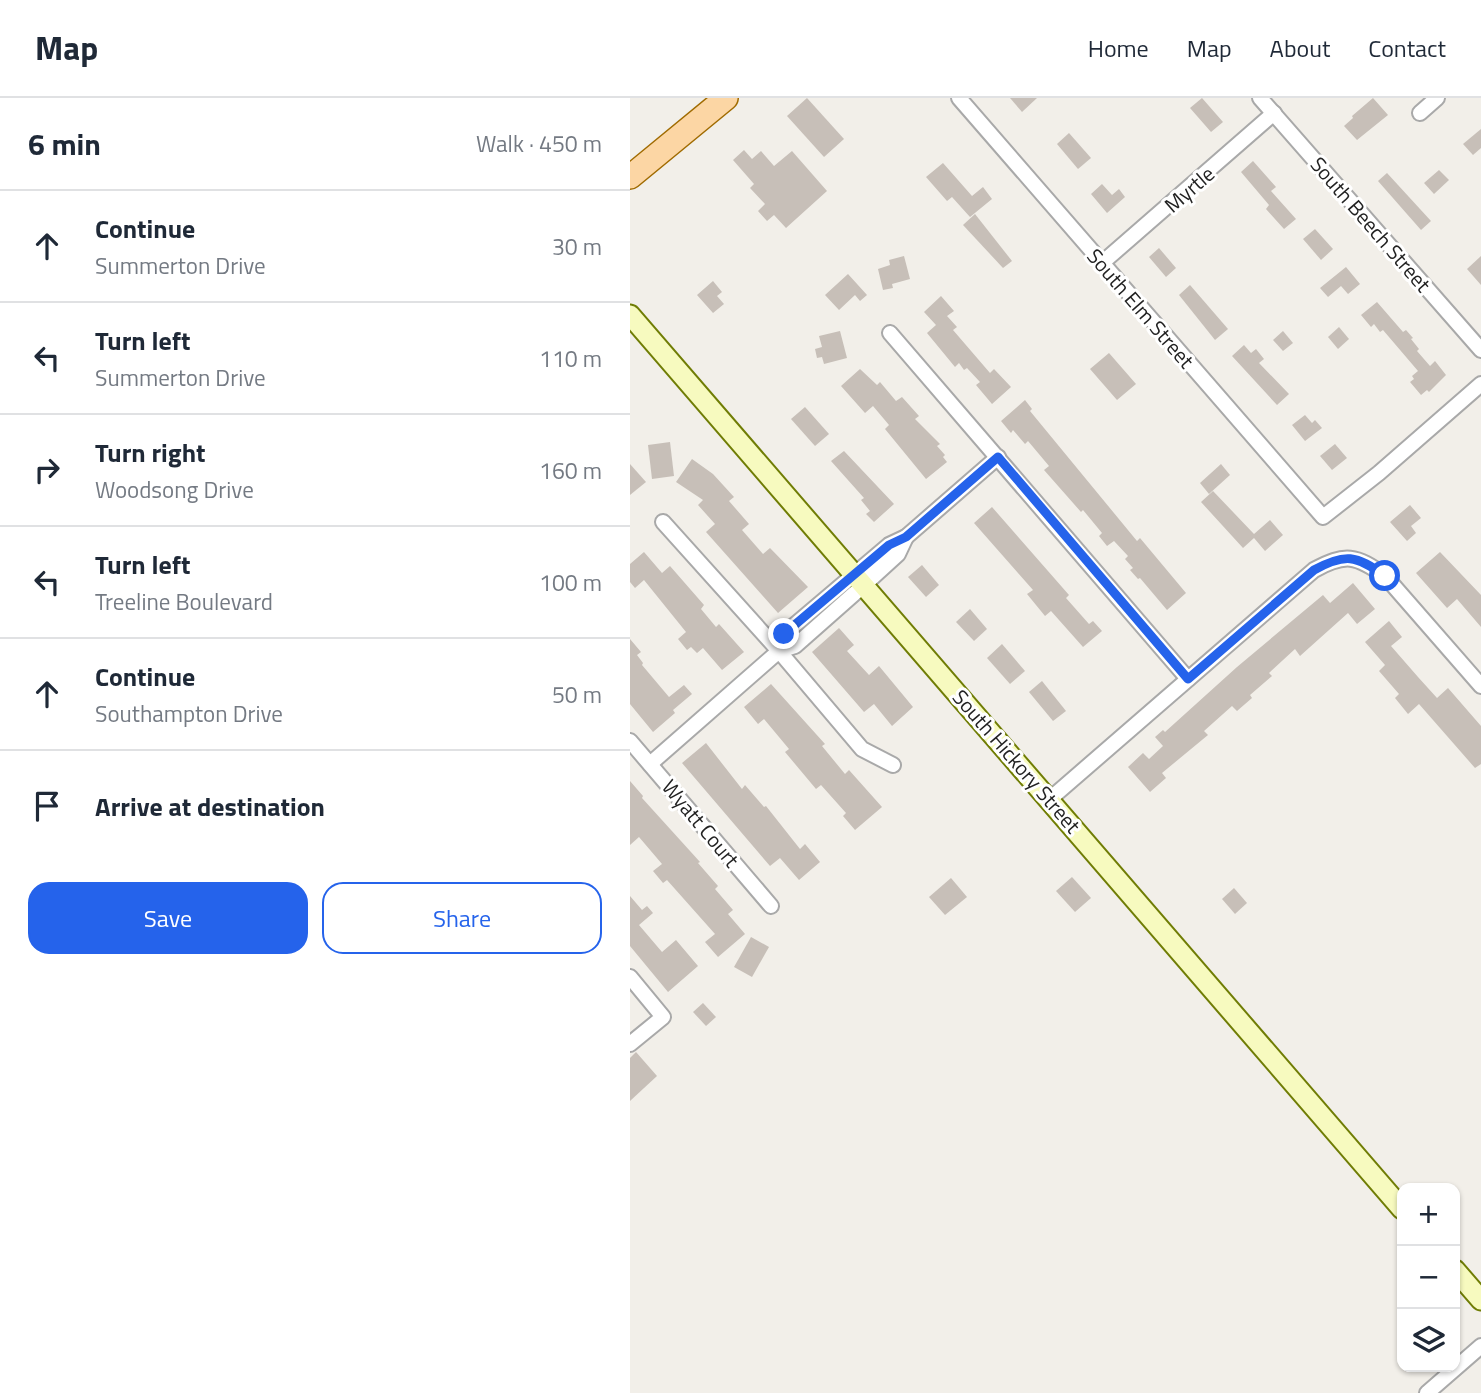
<!DOCTYPE html>
<html lang="en">
<head>
<meta charset="utf-8">
<style>
  :root { --surface:#fff; --page:#f2f2f3; --text:#1f2937; --muted:#747a83; --line:#e0e1e3; --accent:#2563eb }
  body { margin:0; font-family:"Titillium Web",sans-serif; background:var(--page); color:var(--text) }
  .controls { position:absolute; right:21px; bottom:21px; display:grid; overflow:hidden; border-radius:14px; box-shadow:0 2px 5px #0004 }
  .controls button { width:63px; height:63px; display:grid; place-items:center; padding:0; border:0; border-bottom:2px solid var(--line); background:var(--surface); color:var(--text); font:35px sans-serif }
  .stop { position:absolute; width:21px; height:21px; margin:-16px; border:5px solid #2563eb; border-radius:50%; background:#fff }
  .stop.end { background:#2563eb; border-color:#fff; box-shadow:0 2px 7px #0008 }
  .list { margin:0; padding:0; list-style:none }
  h2 { display:flex; justify-content:space-between; align-items:center; height:91px; margin:0; padding:0 28px; font-size:30px }
  h2 small { font-size:23px; font-weight:400; color:var(--muted) }
  .list li { display:grid; grid-template-columns:46px 1fr auto; gap:21px; align-items:center; box-sizing:border-box; height:112px; padding:0 28px; border-top:2px solid var(--line) }
  .list b { display:block; font-size:26px; white-space:nowrap }
  .list p { margin:0; font-size:23px; white-space:nowrap; color:var(--muted) }
  .list em { font-size:23px; font-style:normal; color:var(--muted) }
  .actions { display:flex; gap:14px; padding:21px 28px }
  .actions a { flex:1; padding:16px 0; border:2px solid var(--accent); border-radius:21px; text-align:center; font-size:24px; color:var(--accent) }
  .actions .main { background:var(--accent); color:#fff }
  .icon { flex:none; width:38px; height:38px; fill:none; stroke:currentColor; stroke-width:2; stroke-linecap:round; stroke-linejoin:round }
  .map { position:relative; flex:none; width:851px; height:1295px; overflow:hidden }
  header { display:flex; align-items:center; gap:42px; box-sizing:border-box; height:98px; padding:0 35px; background:var(--surface); border-bottom:2px solid var(--line) }
  header strong { font-size:33px }
  nav { display:flex; gap:38px; margin-inline-start:auto; font-size:24px }
  main { display:flex }
  aside { flex:1; background:var(--surface) }
  .map>svg:first-child { display:block }
  .building { fill:#c7bfb8 }
  .lines { fill:none; stroke-linecap:round; stroke-linejoin:round }
  .street-casing { stroke:#a9a9a9; stroke-width:18 }
  .secondary-casing { stroke:#707d05; stroke-width:23 }
  .primary-casing { stroke:#a06b00; stroke-width:26 }
  .street { stroke:#fff; stroke-width:14 }
  .secondary { stroke:#f7fabf; stroke-width:19 }
  .primary { stroke:#fcd6a4; stroke-width:23 }
  .route { stroke:#2563eb; stroke-width:9 }
  .labels { text-anchor:middle; dominant-baseline:central; stroke-width:6; stroke-linejoin:round; paint-order:stroke }
  .street-label { font-size:21px; fill:#222; stroke:#fff }
</style>
</head>
<body>
<header>
<strong>Map</strong>
<nav><a>Home</a><a>Map</a><a>About</a><a>Contact</a></nav>
</header>
<main>
<aside>
<h2>6 min<small>Walk · 450 m</small></h2>
<ul class="list">
<li><svg class="icon" aria-label="ahead" viewBox="0 0 24 24"><path d="M12 20V5M6 11l6-6 6 6"/></svg><div><b>Continue</b><p>Summerton Drive</p></div><em>30 m</em></li>
<li><svg class="icon" aria-label="left" viewBox="0 0 24 24"><path d="M17 20v-9H6M10 6l-5 5 5 5"/></svg><div><b>Turn left</b><p>Summerton Drive</p></div><em>110 m</em></li>
<li><svg class="icon" aria-label="right" viewBox="0 0 24 24"><path d="M7 20v-9h11M14 6l5 5-5 5"/></svg><div><b>Turn right</b><p>Woodsong Drive</p></div><em>160 m</em></li>
<li><svg class="icon" aria-label="left" viewBox="0 0 24 24"><path d="M17 20v-9H6M10 6l-5 5 5 5"/></svg><div><b>Turn left</b><p>Treeline Boulevard</p></div><em>100 m</em></li>
<li><svg class="icon" aria-label="ahead" viewBox="0 0 24 24"><path d="M12 20V5M6 11l6-6 6 6"/></svg><div><b>Continue</b><p>Southampton Drive</p></div><em>50 m</em></li>
<li><svg class="icon" aria-label="arrive" viewBox="0 0 24 24"><path d="M6 21V4h12l-3 4 3 4H6"/></svg><div><b>Arrive at destination</b></div></li>
</ul>
<div class="actions"><a class="main">Save</a><a>Share</a></div>
</aside>
<div class="map">
<svg width="851" height="1295" viewBox="0 0 851 1295">
  <rect width="100%" height="100%" fill="#f2efe9"/>
  <!-- building -->
  <g class="building">
    <polygon points="177,0 214,41 194,59 157,18"/>
    <polygon points="380,0 407,0 392,14"/>
    <polygon points="572,0 593,24 581,34 560,10"/>
    <polygon points="743,0 758,17 727,42 714,28 723,20 722,18"/>
    <polygon points="851,31 851,50 843,57 833,46"/>
    <polygon points="439,35 461,60 448,71 427,46"/>
    <polygon points="114,52 122,61 131,53 144,68 162,53 197,93 156,130 144,117 137,123 128,113 135,106 120,90 124,86 103,62"/>
    <polygon points="623,63 646,89 641,93 666,121 654,131 636,111 639,107 611,74"/>
    <polygon points="313,65 342,98 353,89 362,101 340,119 322,99 317,103 296,79"/>
    <polygon points="809,72 819,82 804,96 794,85"/>
    <polygon points="757,75 801,123 791,132 748,83"/>
    <polygon points="472,86 482,97 489,91 495,99 477,115 461,96"/>
    <polygon points="345,116 382,163 373,170 333,127"/>
    <polygon points="685,131 703,151 691,162 673,141"/>
    <polygon points="529,150 546,170 536,179 519,159"/>
    <polygon points="274,158 280,181 262,186 263,190 253,192 248,171 260,167 259,162"/>
    <polygon points="851,158 851,187 837,171"/>
    <polygon points="716,169 730,186 718,196 711,188 698,199 690,190"/>
    <polygon points="218,176 237,197 230,203 225,197 209,212 195,197"/>
    <polygon points="83,183 92,194 87,198 94,206 83,215 67,197"/>
    <polygon points="560,187 598,231 585,242 549,197"/>
    <polygon points="311,198 324,213 317,218 327,229 323,232 360,275 364,271 381,289 362,306 346,287 350,284 337,270 334,272 329,265 325,269 297,235 306,227 294,214"/>
    <polygon points="747,204 773,234 776,232 783,240 781,241 789,251 787,253 800,268 805,263 816,277 799,294 797,292 791,297 780,284 784,281 782,278 788,273 753,232 750,234 744,226 741,229 731,217"/>
    <polygon points="709,229 719,241 708,251 698,239"/>
    <polygon points="210,233 217,260 194,266 192,259 187,260 185,251 192,249 189,238"/>
    <polygon points="653,233 663,245 653,253 643,242"/>
    <polygon points="614,247 621,255 626,251 634,261 629,265 659,296 647,307 602,258"/>
    <polygon points="479,255 506,286 487,302 460,271"/>
    <polygon points="230,271 247,287 250,284 266,303 272,299 289,318 285,321 310,346 307,348 315,357 313,359 317,364 296,381 255,331 259,327 243,308 235,315 211,288"/>
    <polygon points="395,302 402,311 400,313 507,443 510,440 556,495 537,512 510,480 508,481 500,472 503,470 495,461 498,458 484,443 477,448 469,438 472,435 453,412 451,414 414,372 419,368 398,343 395,346 383,332 381,335 371,323"/>
    <polygon points="175,309 199,336 185,348 161,321"/>
    <polygon points="675,317 682,325 685,322 692,330 675,343 662,327"/>
    <polygon points="40,344 44,378 22,381 18,347"/>
    <polygon points="705,346 717,360 702,372 690,358"/>
    <polygon points="214,353 264,406 244,424 236,416 240,413 231,402 234,400 201,363"/>
    <polygon points="62,361 83,376 104,399 99,403 119,426 112,432 133,456 140,450 178,489 148,515 76,434 85,426 68,407 73,402 46,384"/>
    <polygon points="0,366 16,384 0,397"/>
    <polygon points="591,366 600,377 579,396 570,385"/>
    <polygon points="583,393 624,436 640,422 653,437 635,453 624,440 613,450 571,404"/>
    <polygon points="780,407 791,420 781,428 786,435 777,443 760,424"/>
    <polygon points="362,409 439,497 436,500 459,526 463,523 472,533 453,549 421,513 415,518 397,496 403,492 344,425"/>
    <polygon points="14,454 32,475 40,468 74,507 71,511 86,529 89,526 114,554 92,572 73,550 67,555 61,549 57,552 48,541 56,534 14,482 5,490 0,484 0,466"/>
    <polygon points="810,454 851,497 851,529 827,501 817,510 786,475"/>
    <polygon points="292,467 309,487 296,499 278,479"/>
    <polygon points="723,485 745,511 727,526 718,515 670,558 665,551 639,575 642,578 620,597 622,600 607,613 602,608 574,633 578,637 532,675 536,680 520,694 498,669 513,655 519,661 533,648 525,639 533,632 535,634 607,569 693,497 700,505"/>
    <polygon points="340,511 357,531 344,543 326,524"/>
    <polygon points="759,523 772,539 761,548 788,579 807,600 818,590 851,628 851,666 845,670 789,606 778,616 765,600 769,596 749,573 755,567 735,544"/>
    <polygon points="209,530 224,547 217,553 239,577 249,568 283,609 262,628 244,606 234,614 182,554"/>
    <polygon points="0,541 11,554 7,557 13,565 12,567 39,599 54,587 62,596 43,612 45,615 23,634 0,606"/>
    <polygon points="372,546 395,573 380,586 357,560"/>
    <polygon points="412,583 436,613 423,623 399,594"/>
    <polygon points="141,586 195,646 192,648 215,676 219,672 252,709 225,732 213,718 216,715 191,687 186,691 155,654 159,651 134,621 128,626 114,609"/>
    <polygon points="76,645 112,691 115,687 134,709 136,708 170,751 175,746 190,764 169,782 150,760 140,768 52,665"/>
    <polygon points="0,683 13,698 12,700 70,764 68,765 88,788 85,791 103,812 98,816 115,836 88,859 75,844 85,836 37,782 33,785 23,773 32,766 9,739 0,747"/>
    <polygon points="442,779 461,800 445,814 426,793"/>
    <polygon points="321,780 337,799 315,817 299,799"/>
    <polygon points="604,790 617,805 605,816 592,801"/>
    <polygon points="0,798 12,812 17,808 23,815 9,827 32,854 46,842 68,868 38,894 0,848"/>
    <polygon points="121,839 139,849 122,879 104,869"/>
    <polygon points="73,905 86,919 76,928 63,914"/>
    <polygon points="6,954 27,978 0,1003 0,960"/>
  </g>
  <g class="lines">
    <!-- street casing -->
    <g class="street-casing">
      <g id="street">
        <polyline points="329,0 693,419 749,375 851,286"/>
        <polyline points="630,0 851,252"/>
        <polyline points="790,15 807,0"/>
        <polyline points="472,165 644,15"/>
        <polyline points="260,235 558,581"/>
        <polyline points="33,424 149,553 232,651 263,667"/>
        <polygon points="276,439 268,456 234,487 165,548 149,553 154,536 259,447"/>
        <polyline points="276,439 368,359"/>
        <polyline points="0,643 141,808"/>
        <polyline points="20,666 149,553"/>
        <path d="M420,701L684,472C715,455 726,457 755,478L851,588"/>
        <polyline points="0,879 33,919 0,946"/>
        <polyline points="797,1295 851,1248"/>
      </g>
    </g>
    <!-- secondary casing -->
    <g class="secondary-casing">
      <g id="secondary">
        <polyline points="0,217 772,1111"/>
        <polyline points="825,1172 851,1202"/>
      </g>
    </g>
    <!-- primary casing -->
    <g class="primary-casing">
      <polyline id="primary" points="0,79 96,0"/>
    </g>
    <!-- street -->
    <use href="#street" class="street"/>
    <!-- secondary -->
    <use href="#secondary" class="secondary"/>
    <!-- primary -->
    <use href="#primary" class="primary"/>
  </g>
  <g class="lines">
    <!-- route -->
    <path class="route" d="M154,536L259,447L276,439L368,359L558,581L684,472C715,455 726,457 755,478"/>
  </g>
  <g class="labels">
    <!-- street labels -->
    <g class="street-label">
      <text transform="translate(559 91) rotate(-41)">Myrtle</text>
      <text transform="translate(741 126) rotate(49)">South Beech Street</text>
      <text transform="translate(511 210) rotate(49)">South Elm Street</text>
      <text transform="translate(387 663) rotate(49)">South Hickory Street</text>
      <text transform="translate(71 725) rotate(50)">Wyatt Court</text>
    </g>
  </g>
</svg>
<div class="controls">
<button>+</button>
<button>−</button>
<button><svg class="icon" aria-label="layers" viewBox="0 0 24 24"><path d="M12 4l9 5-9 5-9-5zM3 14l9 5 9-5"/></svg></button>
</div>
<div class="stop" style="left:755px;top:478px"></div>
<div class="stop end" style="left:154px;top:536px"></div>
</div>
</main>
</body>
</html>
